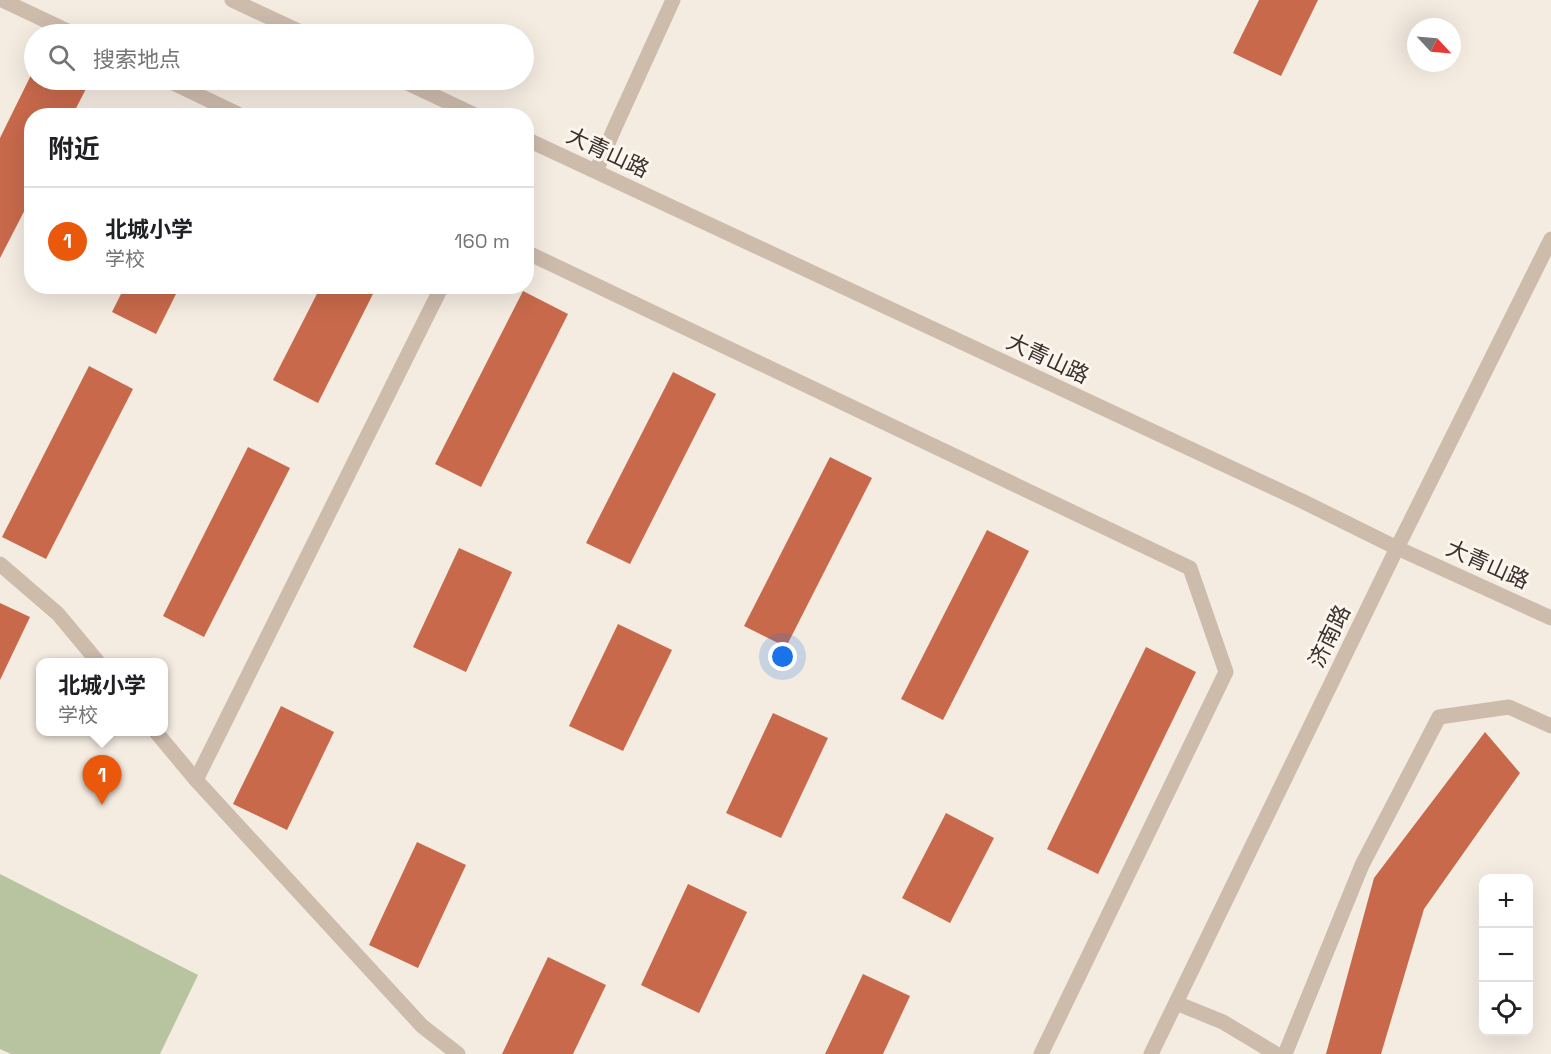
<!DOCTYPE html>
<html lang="zh">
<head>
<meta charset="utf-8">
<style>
  :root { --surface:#fff; --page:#f2f2f2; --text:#202124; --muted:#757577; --line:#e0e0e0; --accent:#ea580c }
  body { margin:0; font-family:"Space Grotesk","Noto Sans SC",sans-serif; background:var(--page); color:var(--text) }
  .controls { position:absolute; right:18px; bottom:18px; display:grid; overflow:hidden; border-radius:12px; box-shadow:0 6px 24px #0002 }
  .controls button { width:54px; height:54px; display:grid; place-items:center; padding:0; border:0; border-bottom:2px solid var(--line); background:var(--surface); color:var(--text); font:30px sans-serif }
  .compass { position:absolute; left:1407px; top:18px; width:54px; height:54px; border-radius:50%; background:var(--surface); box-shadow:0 6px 24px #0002; rotate:116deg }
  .you { position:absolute; left:783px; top:657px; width:21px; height:21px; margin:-15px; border:4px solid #fff; border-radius:50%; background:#1a73e8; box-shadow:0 0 0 9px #1a73e833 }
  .badge { display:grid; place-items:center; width:39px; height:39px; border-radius:50%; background:var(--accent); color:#fff; font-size:20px; font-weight:700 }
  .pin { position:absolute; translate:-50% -50px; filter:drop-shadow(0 2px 3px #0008) }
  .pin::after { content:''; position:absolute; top:32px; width:21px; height:18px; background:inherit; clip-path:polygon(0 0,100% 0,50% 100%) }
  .popup { position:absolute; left:36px; top:658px; width:132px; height:78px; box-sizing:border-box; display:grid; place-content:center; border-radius:12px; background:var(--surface); filter:drop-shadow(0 2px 4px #0005); font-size:20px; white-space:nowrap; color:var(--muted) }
  .popup b { font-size:22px; color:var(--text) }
  .popup::after { content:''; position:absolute; left:50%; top:100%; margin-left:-12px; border:12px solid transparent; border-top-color:var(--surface) }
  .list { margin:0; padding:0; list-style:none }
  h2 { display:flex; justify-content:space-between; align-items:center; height:78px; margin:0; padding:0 24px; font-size:26px }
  h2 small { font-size:20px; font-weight:400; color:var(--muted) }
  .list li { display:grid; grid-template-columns:39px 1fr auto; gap:18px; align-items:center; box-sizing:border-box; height:108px; padding:0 24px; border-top:2px solid var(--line) }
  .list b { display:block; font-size:22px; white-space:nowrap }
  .list p { margin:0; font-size:20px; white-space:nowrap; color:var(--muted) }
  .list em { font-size:20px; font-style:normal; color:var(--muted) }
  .icon { flex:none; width:33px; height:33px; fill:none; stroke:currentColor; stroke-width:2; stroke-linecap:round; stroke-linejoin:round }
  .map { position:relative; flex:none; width:1551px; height:1054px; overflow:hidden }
  .search { position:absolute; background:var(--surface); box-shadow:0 6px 24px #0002; left:24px; top:24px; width:510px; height:66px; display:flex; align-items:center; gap:15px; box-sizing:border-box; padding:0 21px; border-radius:33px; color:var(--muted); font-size:22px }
  .panel { position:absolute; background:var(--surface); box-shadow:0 6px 24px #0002; left:24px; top:108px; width:510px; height:186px; border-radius:24px }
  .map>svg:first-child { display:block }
  .green { fill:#b8c4a0 }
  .building { fill:#c8694b }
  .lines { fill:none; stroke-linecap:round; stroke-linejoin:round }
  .minor { stroke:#cdbbac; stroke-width:15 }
  .labels { text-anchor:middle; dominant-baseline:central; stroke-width:6; stroke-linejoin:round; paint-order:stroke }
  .street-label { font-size:22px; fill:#3b302b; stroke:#fbf5ee }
</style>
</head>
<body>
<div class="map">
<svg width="1551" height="1054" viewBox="0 0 1551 1054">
  <rect width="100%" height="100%" fill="#f4ebe1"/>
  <!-- green -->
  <polygon class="green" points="0,874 198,975 160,1054 11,1054 0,1049"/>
  <!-- building -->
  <g class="building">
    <polygon points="1259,0 1318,0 1281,76 1233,53"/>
    <polygon points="34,69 34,80 77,80 88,85 72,116 32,116 32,196 0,258 0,138"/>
    <polygon points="125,286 180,286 156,334 112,312"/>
    <polygon points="321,286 377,286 318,403 273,380"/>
    <polygon points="523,291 568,314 481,487 435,464"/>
    <polygon points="89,366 133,389 46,559 2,537"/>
    <polygon points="673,372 716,394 630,564 586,543"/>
    <polygon points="248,447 290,468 204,637 163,616"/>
    <polygon points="830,457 872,478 786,647 744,626"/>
    <polygon points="987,530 1029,551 943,720 901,699"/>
    <polygon points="459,548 512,572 466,672 413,647"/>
    <polygon points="0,603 30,617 0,680"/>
    <polygon points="618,624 672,650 623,751 569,726"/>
    <polygon points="1146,647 1196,672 1098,874 1047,849"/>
    <polygon points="281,706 334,732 287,830 233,804"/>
    <polygon points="773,713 828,738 781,838 726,813"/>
    <polygon points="1485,732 1520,773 1424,909 1381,1054 1326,1054 1374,878"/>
    <polygon points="946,813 994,838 950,923 902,898"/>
    <polygon points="417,842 466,865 418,968 369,945"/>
    <polygon points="688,884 747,912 699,1013 641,985"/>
    <polygon points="548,957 606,985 573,1054 502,1054"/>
    <polygon points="863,974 910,996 883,1054 825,1054"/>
  </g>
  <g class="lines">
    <!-- minor -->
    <g class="minor">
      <polyline points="2,0 74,34"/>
      <polyline points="232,0 305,34"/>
      <polyline points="167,80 242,116"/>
      <polyline points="401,80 477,116"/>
      <polyline points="526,139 1302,501 1397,548 1551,618"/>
      <polyline points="596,171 615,127 673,0"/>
      <polyline points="526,252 1190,568 1226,672 1041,1054"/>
      <polyline points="0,564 58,614 98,662"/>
      <polyline points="156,732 196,780 422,1026 458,1054"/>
      <polyline points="196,780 442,286"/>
      <polyline points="1176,1003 1223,1022 1276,1054"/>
      <polyline points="1151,1054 1397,548 1551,239"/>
      <polyline points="1285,1054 1362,865 1439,717 1509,707 1551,726"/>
    </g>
  </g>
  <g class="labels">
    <!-- street labels -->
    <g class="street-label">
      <text transform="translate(608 152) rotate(25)">大青山路</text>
      <text transform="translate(1048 358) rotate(25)">大青山路</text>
      <text transform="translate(1488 564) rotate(24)">大青山路</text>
      <text transform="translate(1329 636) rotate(-64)">济南路</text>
    </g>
  </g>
</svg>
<div class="controls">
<button>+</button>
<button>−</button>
<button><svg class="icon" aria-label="locate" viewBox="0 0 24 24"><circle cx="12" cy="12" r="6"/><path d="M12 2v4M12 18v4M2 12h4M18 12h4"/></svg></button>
</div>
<svg class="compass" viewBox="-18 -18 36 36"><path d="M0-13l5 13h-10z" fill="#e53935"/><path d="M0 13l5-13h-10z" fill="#757577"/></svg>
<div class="you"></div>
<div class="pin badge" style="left:102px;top:805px">1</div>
<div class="popup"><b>北城小学</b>学校</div>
<div class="search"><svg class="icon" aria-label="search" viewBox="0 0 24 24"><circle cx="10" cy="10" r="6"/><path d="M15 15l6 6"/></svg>搜索地点</div>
<section class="panel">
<h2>附近<small></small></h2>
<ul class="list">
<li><span class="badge">1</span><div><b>北城小学</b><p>学校</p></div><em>160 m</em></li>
</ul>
</section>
</div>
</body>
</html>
